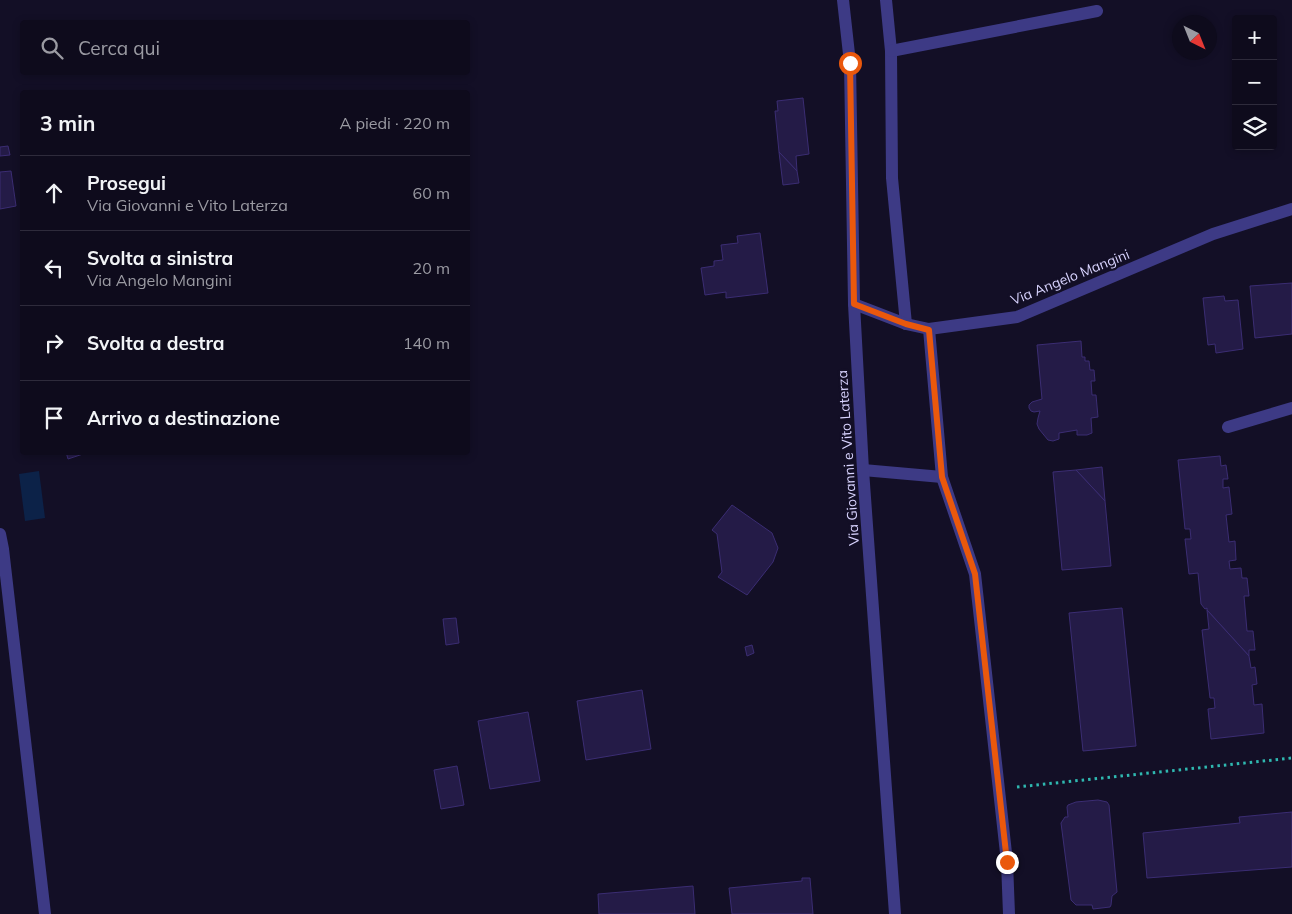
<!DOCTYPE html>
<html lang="it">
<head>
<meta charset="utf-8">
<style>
  :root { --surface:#0e0b1c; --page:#171425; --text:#f1f3f6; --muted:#9b9ba3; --line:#2e2b3b }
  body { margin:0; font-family:Mulish,sans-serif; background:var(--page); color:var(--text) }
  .controls { position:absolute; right:15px; top:15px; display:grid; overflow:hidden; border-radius:5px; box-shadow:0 2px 8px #0003 }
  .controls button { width:45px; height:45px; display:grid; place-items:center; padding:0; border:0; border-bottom:1px solid var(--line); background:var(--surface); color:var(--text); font:25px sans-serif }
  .compass { position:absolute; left:1172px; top:15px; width:45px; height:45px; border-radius:50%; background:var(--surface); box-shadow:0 2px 8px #0003; rotate:137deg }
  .stop { position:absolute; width:15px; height:15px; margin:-11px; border:4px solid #ea580c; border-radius:50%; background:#fff }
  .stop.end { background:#ea580c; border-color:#fff; box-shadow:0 1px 5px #0008 }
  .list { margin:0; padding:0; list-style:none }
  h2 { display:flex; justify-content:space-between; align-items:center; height:65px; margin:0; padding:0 20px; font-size:21px }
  h2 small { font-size:16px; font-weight:400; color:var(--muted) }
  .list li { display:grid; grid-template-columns:32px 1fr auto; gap:15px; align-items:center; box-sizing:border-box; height:75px; padding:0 20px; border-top:1px solid var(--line) }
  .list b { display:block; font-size:19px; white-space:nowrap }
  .list p { margin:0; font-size:16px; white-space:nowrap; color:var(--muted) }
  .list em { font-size:16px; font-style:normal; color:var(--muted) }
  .icon { flex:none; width:28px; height:28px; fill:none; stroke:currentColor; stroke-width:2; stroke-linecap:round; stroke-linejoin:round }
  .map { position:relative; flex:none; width:1292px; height:914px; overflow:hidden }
  .search { position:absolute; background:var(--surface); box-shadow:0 2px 8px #0003; left:20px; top:20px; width:450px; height:55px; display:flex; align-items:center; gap:12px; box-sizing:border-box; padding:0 18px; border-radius:5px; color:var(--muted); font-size:19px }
  .panel { position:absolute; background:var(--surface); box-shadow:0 2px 8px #0003; left:20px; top:90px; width:450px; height:365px; border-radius:5px }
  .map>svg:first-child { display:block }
  .water { fill:#0c2248 }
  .building { fill:#241b47; stroke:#3b2d73 }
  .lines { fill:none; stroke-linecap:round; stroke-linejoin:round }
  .path { stroke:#2fb8b0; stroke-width:3; stroke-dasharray:2.5 4; stroke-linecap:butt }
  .minor { stroke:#3d3a85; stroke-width:12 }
  .tertiary { stroke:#3d3a85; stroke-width:12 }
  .route { stroke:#ea580c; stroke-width:6 }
  .labels { text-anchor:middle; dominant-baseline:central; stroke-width:4.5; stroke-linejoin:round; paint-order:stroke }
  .street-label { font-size:14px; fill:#d9d4ff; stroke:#130f26 }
</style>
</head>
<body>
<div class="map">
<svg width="1292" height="914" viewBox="0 0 1292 914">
  <rect width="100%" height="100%" fill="#130f26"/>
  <!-- water -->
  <polygon class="water" points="39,471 45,518 25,521 19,474"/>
  <!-- building -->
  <g class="building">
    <polygon points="803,98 809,154 796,156 797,171 779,152 775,111 778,111 777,101"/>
    <polygon points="8,146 10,155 0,156 0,147"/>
    <polygon points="779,152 797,171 799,183 783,185"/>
    <polygon points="11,171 16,206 0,209 0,172"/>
    <polygon points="760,233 768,293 726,298 726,292 705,295 701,268 714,266 714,261 723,260 721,245 738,243 737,236"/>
    <polygon points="1292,283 1292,334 1255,338 1250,286"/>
    <polygon points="1224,296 1225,301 1238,300 1243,349 1216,353 1215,344 1208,345 1203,298"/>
    <polygon points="1081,341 1082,357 1085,357 1085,361 1089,361 1090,370 1094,370 1095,381 1091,381 1092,395 1096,395 1098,417 1091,418 1092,433 1087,435 1077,435 1077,430 1059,433 1059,439 1053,441 1048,440 1039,429 1037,424 1038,418 1040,411 1034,412 1031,411 1029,408 1029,405 1032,402 1042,399 1037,345"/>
    <polygon points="66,452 89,452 68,459"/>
    <polygon points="1220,456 1221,466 1226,465 1228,479 1223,479 1223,488 1229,487 1232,514 1226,515 1229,542 1235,541 1236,560 1229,561 1230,569 1241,568 1242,578 1247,578 1249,596 1244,596 1247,631 1253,631 1255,650 1249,650 1249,656 1207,610 1207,608 1205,609 1201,604 1198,573 1189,574 1185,539 1191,539 1190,529 1185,529 1178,460"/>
    <polygon points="1102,467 1105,501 1076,470"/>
    <polygon points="1076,470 1105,501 1111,566 1062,570 1053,472"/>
    <polygon points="732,505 772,533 778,548 773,562 747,595 718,577 722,572 717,534 712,530"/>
    <polygon points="1122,608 1136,746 1083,751 1069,613"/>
    <polygon points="1207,610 1249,656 1251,668 1255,667 1257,684 1252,685 1254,705 1262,704 1264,733 1211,739 1208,709 1215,708 1214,698 1210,698 1202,630 1209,629"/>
    <polygon points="456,618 459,643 446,645 443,619"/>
    <polygon points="752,645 754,653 747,656 745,647"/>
    <polygon points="642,690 651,749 586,760 577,701"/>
    <polygon points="528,712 540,781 490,789 478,721"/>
    <polygon points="457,766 464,805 441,809 434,770"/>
    <polygon points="1098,800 1107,802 1109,805 1117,892 1112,896 1111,905 1110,907 1093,909 1092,905 1076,905 1071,900 1061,823 1065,817 1068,817 1067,807 1068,805 1076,802"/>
    <polygon points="1292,812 1292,867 1147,878 1143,833 1240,823 1239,817"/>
    <polygon points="802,878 810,878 813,914 732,914 729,888 802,881"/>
    <polygon points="693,886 695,914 599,914 598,894"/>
  </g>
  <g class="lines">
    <!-- path -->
    <polyline class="path" points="1017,787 1292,758"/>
    <!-- minor -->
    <g class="minor">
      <polyline points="886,0 891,51 892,178 906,324"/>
      <polyline points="891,51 1097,11"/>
      <polyline points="854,304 906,324 929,329 1017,317 1213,234 1292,209"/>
      <polyline points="929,329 942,477 975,574 1007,862 1009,914"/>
      <polyline points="1228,427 1292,408"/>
      <polyline points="863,470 942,477"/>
      <polyline points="0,534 3,549 45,914"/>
    </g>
    <!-- tertiary -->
    <polyline class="tertiary" points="843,0 850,63 854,304 863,470 895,914"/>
  </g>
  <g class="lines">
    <!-- route -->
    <polyline class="route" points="850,63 854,304 906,324 929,330 942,477 975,574 1007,862"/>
  </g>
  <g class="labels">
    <!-- street labels -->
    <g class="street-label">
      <text transform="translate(1070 277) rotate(-22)">Via Angelo Mangini</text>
      <text transform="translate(848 458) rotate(-94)">Via Giovanni e Vito Laterza</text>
    </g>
  </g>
</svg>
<div class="controls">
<button>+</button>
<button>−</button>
<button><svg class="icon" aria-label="layers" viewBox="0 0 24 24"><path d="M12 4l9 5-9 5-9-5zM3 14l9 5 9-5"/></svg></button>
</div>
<svg class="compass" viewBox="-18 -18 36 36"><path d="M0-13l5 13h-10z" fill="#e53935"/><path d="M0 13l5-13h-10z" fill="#9b9ba3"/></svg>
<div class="stop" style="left:850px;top:63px"></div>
<div class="stop end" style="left:1007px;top:862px"></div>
<div class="search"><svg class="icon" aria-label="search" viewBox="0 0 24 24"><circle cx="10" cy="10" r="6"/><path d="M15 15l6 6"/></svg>Cerca qui</div>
<section class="panel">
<h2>3 min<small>A piedi · 220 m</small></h2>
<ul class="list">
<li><svg class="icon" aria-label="ahead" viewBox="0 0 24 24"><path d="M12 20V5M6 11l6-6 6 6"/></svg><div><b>Prosegui</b><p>Via Giovanni e Vito Laterza</p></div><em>60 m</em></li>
<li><svg class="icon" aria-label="left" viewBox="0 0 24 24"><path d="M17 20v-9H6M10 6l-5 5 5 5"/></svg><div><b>Svolta a sinistra</b><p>Via Angelo Mangini</p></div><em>20 m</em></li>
<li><svg class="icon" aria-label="right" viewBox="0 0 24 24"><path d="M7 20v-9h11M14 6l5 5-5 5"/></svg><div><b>Svolta a destra</b></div><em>140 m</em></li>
<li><svg class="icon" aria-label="arrive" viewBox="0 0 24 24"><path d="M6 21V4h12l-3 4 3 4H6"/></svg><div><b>Arrivo a destinazione</b></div></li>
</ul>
</section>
</div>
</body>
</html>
